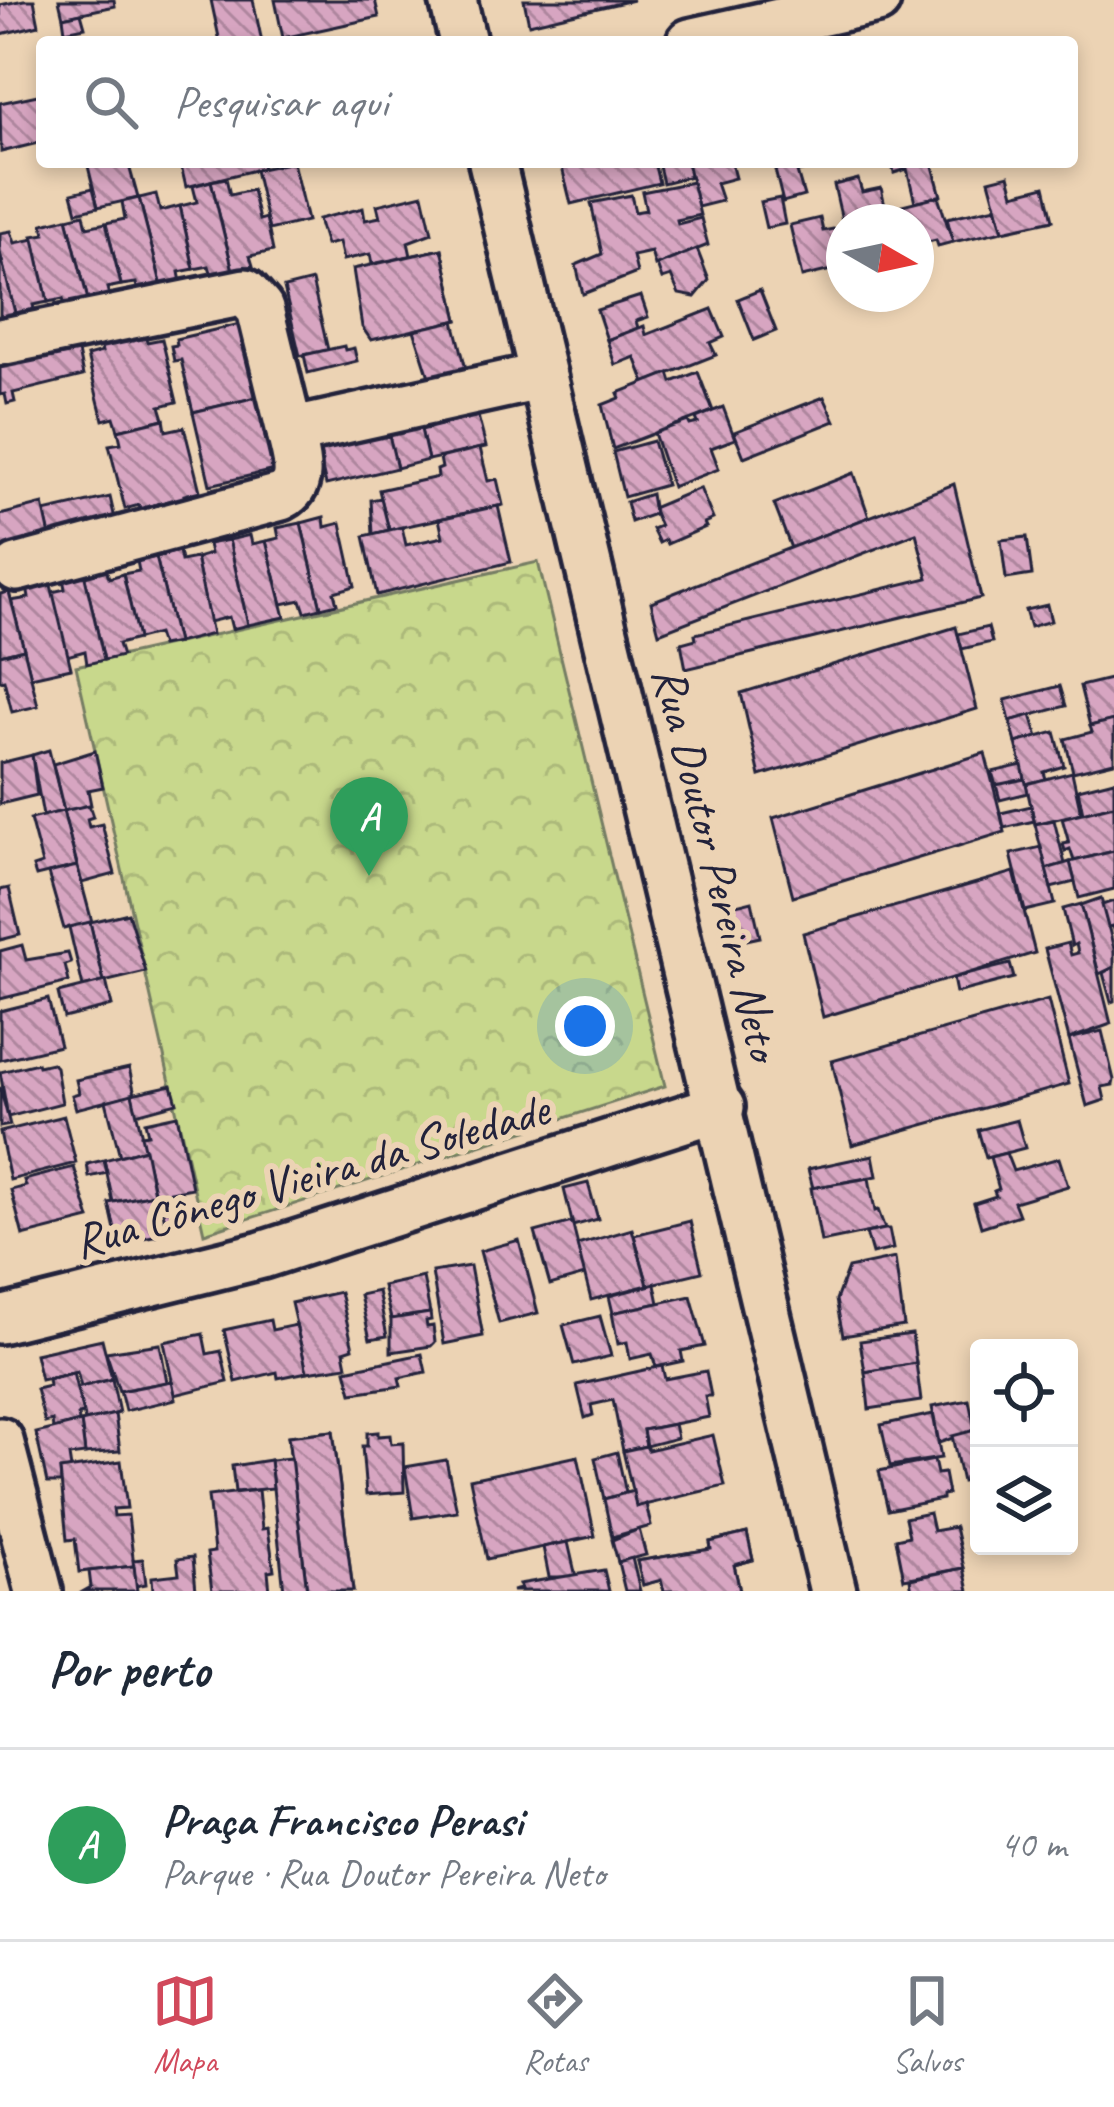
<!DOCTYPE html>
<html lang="pt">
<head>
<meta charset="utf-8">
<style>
  :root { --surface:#fff; --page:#f6f6f7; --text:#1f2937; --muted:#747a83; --line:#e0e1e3; --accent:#d1495b }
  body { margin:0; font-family:Caveat,sans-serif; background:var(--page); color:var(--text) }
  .controls { position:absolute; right:36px; bottom:36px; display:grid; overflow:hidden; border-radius:12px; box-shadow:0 6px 18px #0003 }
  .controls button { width:108px; height:108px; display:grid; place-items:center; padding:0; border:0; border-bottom:3px solid var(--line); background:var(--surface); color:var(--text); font:60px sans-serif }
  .compass { position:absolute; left:826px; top:204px; width:108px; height:108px; border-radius:50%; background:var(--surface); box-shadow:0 6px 18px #0003; rotate:99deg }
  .you { position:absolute; left:585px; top:1026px; width:42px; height:42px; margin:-30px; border:9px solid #fff; border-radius:50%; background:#1a73e8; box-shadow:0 0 0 18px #1a73e833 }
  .badge { display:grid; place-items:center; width:78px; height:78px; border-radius:50%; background:var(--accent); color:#fff; font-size:39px; font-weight:700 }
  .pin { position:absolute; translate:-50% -99px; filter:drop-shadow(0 3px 6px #0008) }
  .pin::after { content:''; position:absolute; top:63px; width:42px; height:36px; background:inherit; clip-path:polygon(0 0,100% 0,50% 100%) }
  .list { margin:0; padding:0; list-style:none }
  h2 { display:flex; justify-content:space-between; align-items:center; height:156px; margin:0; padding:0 48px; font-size:51px }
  h2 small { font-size:39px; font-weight:400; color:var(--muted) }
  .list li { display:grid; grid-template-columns:78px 1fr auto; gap:36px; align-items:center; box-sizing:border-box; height:192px; padding:0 48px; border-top:3px solid var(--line) }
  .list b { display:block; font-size:45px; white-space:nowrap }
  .list p { margin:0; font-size:39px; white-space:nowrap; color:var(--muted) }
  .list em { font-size:39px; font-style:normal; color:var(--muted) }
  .icon { flex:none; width:66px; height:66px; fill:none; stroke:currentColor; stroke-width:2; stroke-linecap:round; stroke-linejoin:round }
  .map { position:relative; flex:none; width:1114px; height:1591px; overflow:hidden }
  .search { position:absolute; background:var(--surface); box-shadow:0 6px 18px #0003; left:36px; right:36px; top:36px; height:132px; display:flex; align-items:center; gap:30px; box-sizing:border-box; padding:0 42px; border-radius:12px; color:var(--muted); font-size:45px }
  .sheet { height:348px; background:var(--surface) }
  nav { display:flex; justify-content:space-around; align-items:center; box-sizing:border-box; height:168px; border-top:3px solid var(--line); background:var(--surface); font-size:33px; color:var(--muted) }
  nav a { display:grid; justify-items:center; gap:6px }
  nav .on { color:var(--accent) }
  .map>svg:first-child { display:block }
  .park { fill:url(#park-crowns); stroke:#757d64; stroke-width:3 }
  .building { fill:url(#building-back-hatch); stroke:#22223b; stroke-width:3 }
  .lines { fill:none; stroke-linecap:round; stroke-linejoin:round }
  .minor-casing { stroke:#22223b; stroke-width:54 }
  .minor { stroke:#ecd3b4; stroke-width:45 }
  .labels { text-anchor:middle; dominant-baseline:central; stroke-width:12; stroke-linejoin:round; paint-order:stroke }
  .street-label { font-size:48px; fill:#22223b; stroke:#ecd3b4 }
</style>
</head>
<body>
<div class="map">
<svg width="1114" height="1591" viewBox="0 0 1114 1591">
  <defs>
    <pattern id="park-crowns" width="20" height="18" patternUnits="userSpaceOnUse" patternTransform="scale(3)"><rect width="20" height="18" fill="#c8d88c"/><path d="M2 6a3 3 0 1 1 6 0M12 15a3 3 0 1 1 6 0" fill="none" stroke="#acb97a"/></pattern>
    <pattern id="building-back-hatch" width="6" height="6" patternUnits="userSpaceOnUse" patternTransform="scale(3)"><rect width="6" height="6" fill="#d7a5c1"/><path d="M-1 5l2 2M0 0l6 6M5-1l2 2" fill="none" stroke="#ae869e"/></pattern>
  </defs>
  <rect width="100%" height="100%" fill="#ecd3b4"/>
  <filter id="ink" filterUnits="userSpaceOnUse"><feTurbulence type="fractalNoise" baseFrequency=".00833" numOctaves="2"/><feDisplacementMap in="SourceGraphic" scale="24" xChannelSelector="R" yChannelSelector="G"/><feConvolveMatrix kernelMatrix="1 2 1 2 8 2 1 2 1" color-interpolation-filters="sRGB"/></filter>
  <g filter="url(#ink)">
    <!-- park -->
    <polygon class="park" points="538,562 665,1086 204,1233 76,666"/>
    <!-- building -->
    <g class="building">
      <polygon points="24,0 34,0 39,25 1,34 0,5"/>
      <polygon points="59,0 114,0 115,6 63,17"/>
      <polygon points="211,0 253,0 262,42 220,42"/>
      <polygon points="275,0 375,0 379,17 283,38"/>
      <polygon points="524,0 633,0 529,24"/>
      <polygon points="81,13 85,27 65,31 63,17"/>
      <polygon points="42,94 42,142 1,152 0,103"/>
      <polygon points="87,162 128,162 138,198 98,207"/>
      <polygon points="180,162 261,162 263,168 186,187"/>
      <polygon points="293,162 307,221 269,230 255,170"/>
      <polygon points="634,162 635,165 654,162 659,183 571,204 561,163"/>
      <polygon points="658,162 687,162 691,176 663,183"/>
      <polygon points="687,162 737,162 731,163 735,178 716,183 722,201 698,207"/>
      <polygon points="784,162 811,162 804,164 806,170 797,172 804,196 783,202 775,170 786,167"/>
      <polygon points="891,162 932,162 941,196 915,202 907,169 894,173"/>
      <polygon points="1009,175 1014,194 1045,186 1053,220 1003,231 989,180"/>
      <polygon points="226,178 230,195 252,190 259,220 266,218 273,251 250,256 253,266 233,271 211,181"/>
      <polygon points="858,179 862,192 881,188 889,222 844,222 844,229 834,185"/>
      <polygon points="211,181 233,271 212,275 209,266 194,269 180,206 197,202 193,186"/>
      <polygon points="692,182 700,215 677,220 678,224 701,218 708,245 655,266 651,252 633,256 637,273 583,294 576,265 602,254 591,203 631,195 635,212 646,210 642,192"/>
      <polygon points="93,188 98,207 77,212 72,193"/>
      <polygon points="156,194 160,211 180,206 194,269 179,272 181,282 162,287 139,198"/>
      <polygon points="423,194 432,233 408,242 411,256 372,264 370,254 343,260 339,242 326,245 318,219 363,208 365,220 380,217 377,205"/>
      <polygon points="938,196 953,242 938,246 936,240 916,245 916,222 906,222 902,205"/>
      <polygon points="139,198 162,287 138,293 136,283 121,285 106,223 125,219 122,202"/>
      <polygon points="780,198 785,224 766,228 760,202"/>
      <polygon points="996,207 1003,231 953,242 947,218"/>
      <polygon points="84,214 87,227 106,223 121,285 107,288 110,299 89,304 67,218"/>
      <polygon points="67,218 89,304 66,309 63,299 48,302 33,236 45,234 43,224"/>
      <polygon points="820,218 823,231 844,227 844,267 802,277 790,225"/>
      <polygon points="11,231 15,243 34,239 48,302 33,305 36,317 17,321 0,253 0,233"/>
      <polygon points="442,249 458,320 415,330 414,324 392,329 379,277 403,272 400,258"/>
      <polygon points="442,249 458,320 371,340 362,327 353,269"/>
      <polygon points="697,249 709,280 695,297 679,294 671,276 662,279 657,265"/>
      <polygon points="0,253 17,321 0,325"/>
      <polygon points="312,281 328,350 300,356 284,288"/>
      <polygon points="760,290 776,331 754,340 738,299"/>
      <polygon points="641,296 648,317 636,321 638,328 607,340 597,310"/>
      <polygon points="712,309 724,337 710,343 716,355 645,383 635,357 615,365 607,340 644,326 646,335"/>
      <polygon points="454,321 469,381 433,389 414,330"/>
      <polygon points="240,324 244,339 252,337 262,379 253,381 257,397 193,412 181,360 174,361 171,346 177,345 176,339"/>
      <polygon points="144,332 147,342 162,339 177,402 160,406 164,419 118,430 114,417 103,420 87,356 102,352 100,343"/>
      <polygon points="344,346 345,350 354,348 357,361 308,373 304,355"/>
      <polygon points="77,347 83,376 13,393 15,402 7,404 5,394 0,395 0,365"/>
      <polygon points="698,372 713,411 613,449 602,405 620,398 618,393 669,373 672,382"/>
      <polygon points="257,397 260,413 270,411 280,452 270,454 274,470 210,485 193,412"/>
      <polygon points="824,397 835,421 744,457 734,432"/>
      <polygon points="723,407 735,439 711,448 719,469 672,487 654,433 688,421 690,425 698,423 696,418"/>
      <polygon points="478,416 486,447 428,460 421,430"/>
      <polygon points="164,419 166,431 184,427 200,491 184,495 187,506 143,517 139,505 125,509 109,445 121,443 118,430"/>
      <polygon points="420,425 428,460 397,468 388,433"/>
      <polygon points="389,435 397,468 326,485 318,451"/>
      <polygon points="653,441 666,485 624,497 613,452"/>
      <polygon points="480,448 488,481 497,479 503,505 389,530 379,490 438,477 437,470 442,468 440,458"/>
      <polygon points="854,473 869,517 791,548 774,504"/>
      <polygon points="954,484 981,598 686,669 681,643 696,639 695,634 928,578 916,533 659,633 651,602"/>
      <polygon points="700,488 713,519 704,523 706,527 667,544 665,540 659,543 652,529 660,526 652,508"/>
      <polygon points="651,494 654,514 631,522 626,502"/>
      <polygon points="110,497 117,528 50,536 44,512"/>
      <polygon points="381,498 389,530 373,534 371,500"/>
      <polygon points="43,504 50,536 0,548 0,515"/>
      <polygon points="498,506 511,562 377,595 364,536 402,527 406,545 443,537 439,519"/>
      <polygon points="324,517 325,527 341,523 355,586 334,592 337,604 321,608 301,523"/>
      <polygon points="301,523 321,608 305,612 301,600 282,604 266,541 279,538 277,528"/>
      <polygon points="250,535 252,544 266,541 285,617 248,625 229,540"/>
      <polygon points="1027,537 1032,575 1006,579 1001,540"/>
      <polygon points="229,540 248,625 232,629 229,617 209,622 196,558 210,554 208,544"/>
      <polygon points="179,551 181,561 196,558 212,634 177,643 156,557"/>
      <polygon points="156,557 177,643 161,646 157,634 138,639 123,574 139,571 137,561"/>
      <polygon points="106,568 109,578 123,574 138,639 118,644 122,656 104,660 84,573"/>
      <polygon points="84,573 104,660 87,664 85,651 67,656 52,592 65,589 63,578"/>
      <polygon points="50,581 71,668 31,677 11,601 29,598 27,587"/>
      <polygon points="9,592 24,649 0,655 0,594"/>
      <polygon points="1047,605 1051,621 1030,627 1025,610"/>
      <polygon points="956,627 977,709 760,776 741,693"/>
      <polygon points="988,627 992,642 962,649 958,634"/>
      <polygon points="24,649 38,706 12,712 4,680 0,681 0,655"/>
      <polygon points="1114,678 1114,720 1090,726 1080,686"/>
      <polygon points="1060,686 1066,706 1010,721 1005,700"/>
      <polygon points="1031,715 1038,737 1016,743 1010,721"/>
      <polygon points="1114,720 1114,762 1073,772 1065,739 1092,732 1090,726"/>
      <polygon points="1055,732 1064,766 1044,772 1046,779 1026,784 1016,743"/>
      <polygon points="49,750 64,811 43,816 32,755"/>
      <polygon points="95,751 103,787 88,790 91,805 64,811 53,764"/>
      <polygon points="985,753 1005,832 793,896 773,818"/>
      <polygon points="32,755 37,795 0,804 0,763"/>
      <polygon points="1022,765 1025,779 996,786 992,772"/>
      <polygon points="1072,772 1081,813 1035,824 1026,784"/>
      <polygon points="1025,779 1028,793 1000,800 996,785"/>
      <polygon points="1114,780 1114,805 1083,813 1078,789"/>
      <polygon points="89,805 93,817 87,819 89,827 102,824 115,874 82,883 63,811"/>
      <polygon points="1114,805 1114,851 1074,861 1070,849 1065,851 1063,844 1069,843 1062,818"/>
      <polygon points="1031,806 1034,821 1004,828 1001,813"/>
      <polygon points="63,811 77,866 36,876 33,867 42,864 30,819"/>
      <polygon points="1054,820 1065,864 1046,869 1035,824"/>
      <polygon points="1041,847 1055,904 1025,911 1011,854"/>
      <polygon points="1114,851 1114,889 1079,898 1070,862"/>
      <polygon points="1070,862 1075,882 1051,888 1046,869"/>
      <polygon points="77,866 92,922 64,929 48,873"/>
      <polygon points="1014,872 1035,953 823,1017 803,933"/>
      <polygon points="9,888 20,935 0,940 0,890"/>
      <polygon points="1101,898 1114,949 1114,967 1099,974 1081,905"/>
      <polygon points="752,901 760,937 737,942 728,907"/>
      <polygon points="1114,901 1114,932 1112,926 1108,927 1102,905"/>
      <polygon points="1081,904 1111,1024 1069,1039 1045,949 1068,943 1071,955 1078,953 1076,944 1072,946 1063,909"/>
      <polygon points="128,913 146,972 104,982 90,922"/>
      <polygon points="90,922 104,982 83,987 69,927"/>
      <polygon points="22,945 26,960 68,953 71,963 65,965 69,982 0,999 0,951"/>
      <polygon points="1010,964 1014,978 956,993 953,978"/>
      <polygon points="1114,967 1114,1001 1111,1002 1103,973"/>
      <polygon points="106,981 112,1006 64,1018 58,993"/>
      <polygon points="48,999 60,1046 0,1060 0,1011"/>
      <polygon points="1048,1000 1069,1084 852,1145 832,1061"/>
      <polygon points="1102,1031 1114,1080 1113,1085 1102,1087 1105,1100 1087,1106 1069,1039"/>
      <polygon points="37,1063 38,1066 52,1063 56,1067 62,1103 8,1117 0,1072"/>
      <polygon points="129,1068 135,1094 76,1109 72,1095 79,1093 76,1080"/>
      <polygon points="172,1085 177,1103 136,1114 132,1094"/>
      <polygon points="0,1087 10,1125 0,1127"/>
      <polygon points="132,1094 145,1149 120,1156 106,1101"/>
      <polygon points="177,1115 192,1188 155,1195 141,1135 148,1134 145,1122"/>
      <polygon points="64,1116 76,1163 10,1180 0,1132"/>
      <polygon points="1017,1120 1025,1148 986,1158 978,1130"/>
      <polygon points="145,1149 154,1194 113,1202 104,1160"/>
      <polygon points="1006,1153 1013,1171 1059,1158 1068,1186 1014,1202 1019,1215 981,1227 974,1203 996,1196 994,1191 999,1189 990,1157"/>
      <polygon points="873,1155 877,1176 813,1188 808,1169"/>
      <polygon points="104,1160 107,1173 89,1177 87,1164"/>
      <polygon points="74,1167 90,1219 23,1236 11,1190 26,1186 24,1180"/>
      <polygon points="869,1178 875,1211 878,1210 885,1229 821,1242 811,1188"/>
      <polygon points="588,1183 598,1219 573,1226 564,1189"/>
      <polygon points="154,1194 163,1234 118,1243 109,1203"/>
      <polygon points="172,1198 177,1224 166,1227 161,1200"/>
      <polygon points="690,1221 702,1272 648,1285 634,1235"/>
      <polygon points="572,1222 585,1275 550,1285 535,1232"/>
      <polygon points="632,1229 648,1285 591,1300 577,1245"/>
      <polygon points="885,1229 889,1229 893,1249 872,1254 866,1233"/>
      <polygon points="519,1240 538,1313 499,1323 480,1251"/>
      <polygon points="895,1258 904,1326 843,1336 836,1300 848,1268"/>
      <polygon points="470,1266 483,1336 444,1344 432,1272"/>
      <polygon points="423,1277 430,1313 391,1319 383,1286"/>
      <polygon points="655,1284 659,1303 613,1313 609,1296"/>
      <polygon points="378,1291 387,1336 370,1339 360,1295"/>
      <polygon points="340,1292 353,1348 344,1351 347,1366 307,1372 291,1303"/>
      <polygon points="691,1296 705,1346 681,1351 683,1361 656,1367 652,1354 630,1359 627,1342 618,1344 612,1313"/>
      <polygon points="430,1313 431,1320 426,1321 427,1327 433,1326 435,1342 431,1346 391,1352 391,1319"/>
      <polygon points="600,1316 611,1356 574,1365 563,1325"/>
      <polygon points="270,1320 272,1330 296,1325 307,1372 278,1378 277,1372 236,1382 224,1330"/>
      <polygon points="203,1334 207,1354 221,1351 228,1382 175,1395 164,1342"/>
      <polygon points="912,1334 916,1363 865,1372 860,1341"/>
      <polygon points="102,1339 112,1379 81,1387 77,1372 41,1380 35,1354"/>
      <polygon points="160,1344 167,1382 119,1391 106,1352"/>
      <polygon points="422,1354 426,1372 399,1378 401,1386 352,1393 346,1370"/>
      <polygon points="916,1363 921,1401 869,1409 865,1372"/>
      <polygon points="662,1366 665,1379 706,1371 711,1396 705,1396 709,1417 643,1430 646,1446 623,1451 613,1400 591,1405 593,1415 585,1418 577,1385"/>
      <polygon points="73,1373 83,1414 78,1415 79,1422 53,1429 52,1421 45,1423 36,1389 49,1386 48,1379"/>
      <polygon points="112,1379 119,1413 85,1421 77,1388"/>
      <polygon points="172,1381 176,1399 125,1411 120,1391"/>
      <polygon points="969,1400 975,1430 939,1443 932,1407"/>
      <polygon points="115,1414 120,1451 85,1454 81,1422"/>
      <polygon points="933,1414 941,1458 890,1466 881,1425"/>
      <polygon points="81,1422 85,1454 69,1456 71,1469 60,1470 61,1483 47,1483 36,1433"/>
      <polygon points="674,1424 677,1438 646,1446 643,1430"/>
      <polygon points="975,1430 979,1430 979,1478 962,1482 952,1436"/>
      <polygon points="333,1431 353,1591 307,1591 288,1436"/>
      <polygon points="333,1431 353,1591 307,1591 288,1436"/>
      <polygon points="378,1432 378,1436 390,1435 391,1444 403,1443 404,1492 366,1495 362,1446 367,1446 367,1433"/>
      <polygon points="713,1435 725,1486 636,1507 623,1451 646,1446 648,1450"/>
      <polygon points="617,1452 626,1493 604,1499 595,1458"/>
      <polygon points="578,1456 595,1536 487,1559 470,1479"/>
      <polygon points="291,1458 307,1591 284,1591 270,1460"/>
      <polygon points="270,1460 273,1488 235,1492 232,1466"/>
      <polygon points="446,1460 457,1511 413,1518 405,1467"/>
      <polygon points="934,1460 937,1474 944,1473 948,1494 942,1495 942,1499 888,1510 879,1471"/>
      <polygon points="121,1461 127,1508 113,1509 114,1516 128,1515 134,1566 79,1572 75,1539 67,1540 60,1470"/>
      <polygon points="258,1490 262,1529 268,1528 274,1570 268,1571 270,1591 212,1591 207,1553 214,1552 208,1496"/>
      <polygon points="633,1491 636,1507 646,1504 651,1526 612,1537 604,1499"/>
      <polygon points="929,1513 933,1531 955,1527 964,1568 904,1579 896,1539 909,1536 905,1518"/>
      <polygon points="639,1529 646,1555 618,1562 612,1540"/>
      <polygon points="747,1533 753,1560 734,1565 740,1591 664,1591 661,1580 643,1585 637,1561 711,1549 710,1542"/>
      <polygon points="747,1533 753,1560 734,1565 740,1591 664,1591 661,1580 643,1585 637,1561 711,1549 710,1542"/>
      <polygon points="568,1542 576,1577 549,1577 543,1547"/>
      <polygon points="193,1557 196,1591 153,1591 152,1577 179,1574 177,1559"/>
      <polygon points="632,1558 640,1591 625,1591 618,1562"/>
      <polygon points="143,1559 146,1584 136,1586 133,1560"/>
      <polygon points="134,1566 137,1591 84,1591 91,1587 89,1571"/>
      <polygon points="964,1568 969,1591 912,1591 910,1579"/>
      <polygon points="604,1570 609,1591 512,1591 521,1589 519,1584"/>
    </g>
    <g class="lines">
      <!-- minor casing -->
      <g class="minor-casing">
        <g id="minor">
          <polyline points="453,0 463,42"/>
          <polyline points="690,42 877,0"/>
          <polyline points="492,162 833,1591"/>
          <polyline points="0,342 245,292 260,309 290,432 543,376"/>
          <path d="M17,568L281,497C307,484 295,456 290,432"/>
          <polyline points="0,1320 262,1255 721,1107"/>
          <polyline points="0,1441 39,1591"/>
        </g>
      </g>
      <!-- minor -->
      <use href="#minor" class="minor"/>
    </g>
  </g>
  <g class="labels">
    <!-- street labels -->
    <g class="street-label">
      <text transform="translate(717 863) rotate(76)">Rua Doutor Pereira Neto</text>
      <text transform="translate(311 1175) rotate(-16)">Rua Cônego Vieira da Soledade</text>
    </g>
  </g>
</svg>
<div class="controls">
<button><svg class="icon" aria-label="locate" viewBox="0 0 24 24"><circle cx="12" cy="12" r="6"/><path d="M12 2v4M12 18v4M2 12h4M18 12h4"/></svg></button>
<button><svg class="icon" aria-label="layers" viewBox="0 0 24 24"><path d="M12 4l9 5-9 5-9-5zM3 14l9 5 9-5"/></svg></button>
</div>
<svg class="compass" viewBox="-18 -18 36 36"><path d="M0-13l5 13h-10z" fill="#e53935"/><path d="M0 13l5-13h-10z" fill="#747a83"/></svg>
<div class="you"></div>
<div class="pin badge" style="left:369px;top:876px;background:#2e9e5b">A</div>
<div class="search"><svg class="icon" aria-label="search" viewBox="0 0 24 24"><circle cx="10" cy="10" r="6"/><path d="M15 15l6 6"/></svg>Pesquisar aqui</div>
</div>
<section class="sheet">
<h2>Por perto<small></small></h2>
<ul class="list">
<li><span class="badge" style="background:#2e9e5b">A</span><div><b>Praça Francisco Perasi</b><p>Parque · Rua Doutor Pereira Neto</p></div><em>40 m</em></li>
</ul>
</section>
<nav>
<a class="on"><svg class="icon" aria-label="map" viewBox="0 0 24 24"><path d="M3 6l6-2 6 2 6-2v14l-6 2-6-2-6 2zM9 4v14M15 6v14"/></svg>Mapa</a>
<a><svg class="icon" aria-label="directions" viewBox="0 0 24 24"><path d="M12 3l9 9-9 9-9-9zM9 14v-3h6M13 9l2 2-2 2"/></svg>Rotas</a>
<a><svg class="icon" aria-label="saved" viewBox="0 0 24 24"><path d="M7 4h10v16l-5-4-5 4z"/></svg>Salvos</a>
</nav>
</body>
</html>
